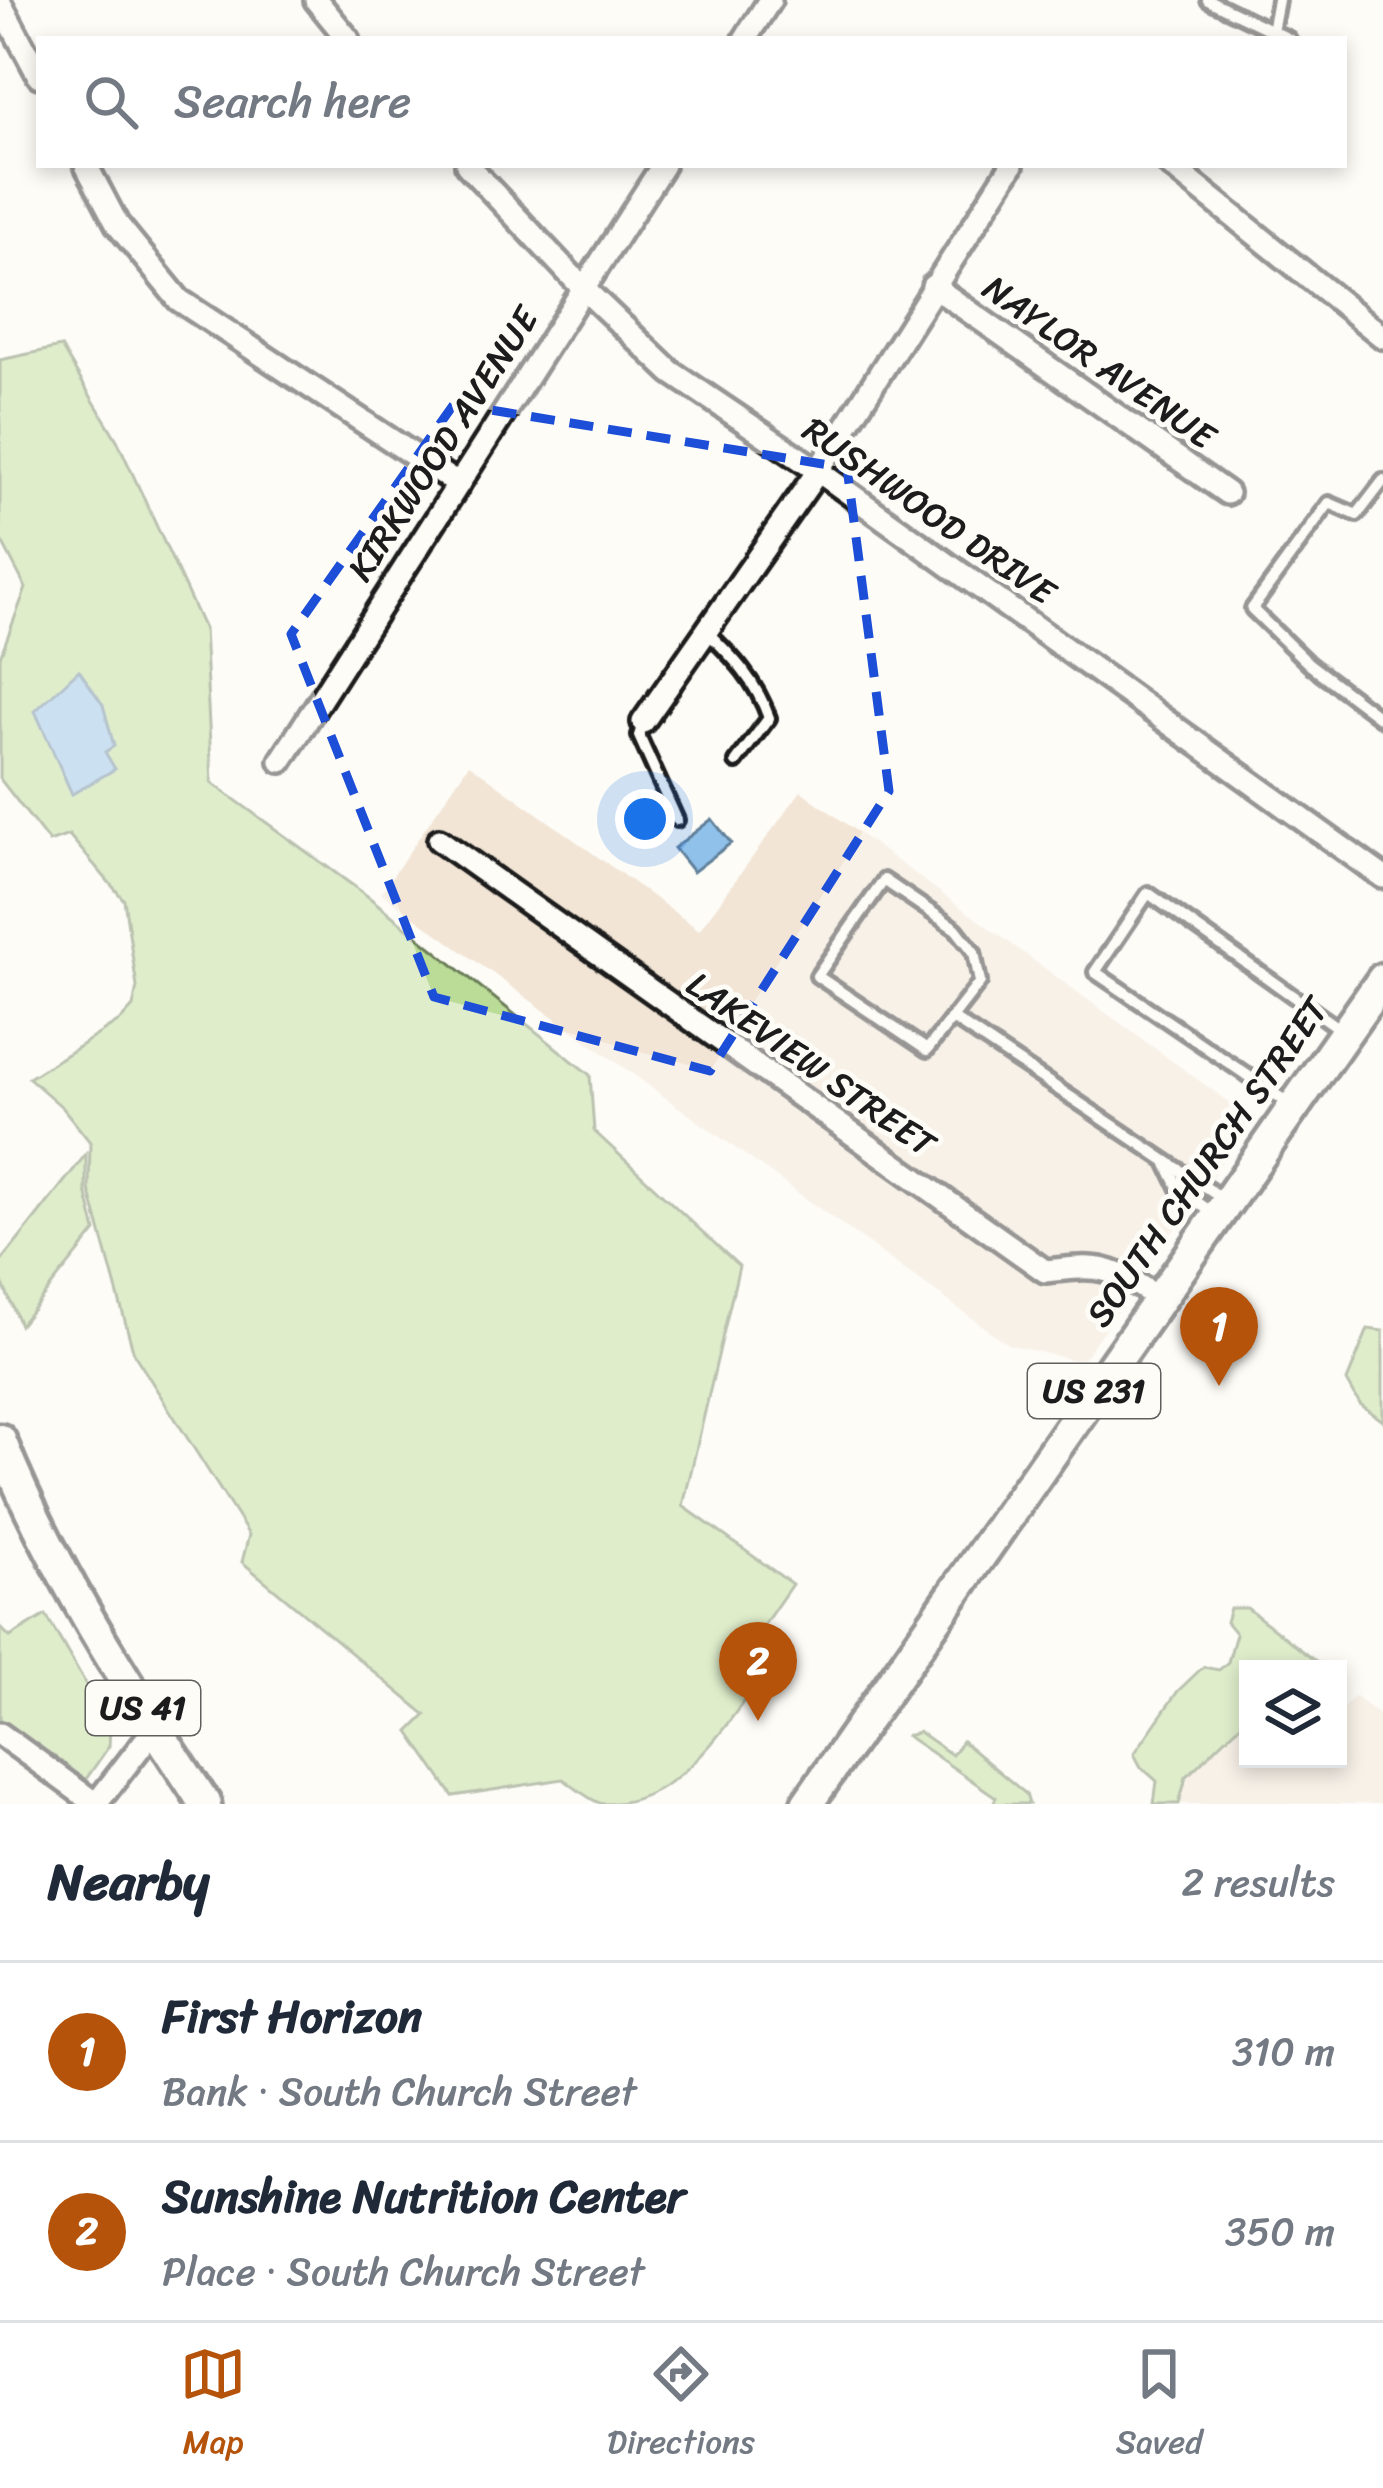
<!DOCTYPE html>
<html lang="en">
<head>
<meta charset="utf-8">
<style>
  :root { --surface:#fff; --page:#f2f2f3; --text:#1f2937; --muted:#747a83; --line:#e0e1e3; --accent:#b45309 }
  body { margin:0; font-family:Sriracha,sans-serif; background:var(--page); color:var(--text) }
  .controls { position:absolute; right:36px; bottom:36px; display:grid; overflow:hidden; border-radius:0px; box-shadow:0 6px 18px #0003 }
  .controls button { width:108px; height:108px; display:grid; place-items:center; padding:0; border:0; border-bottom:3px solid var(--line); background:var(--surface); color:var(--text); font:60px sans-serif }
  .you { position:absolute; left:645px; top:819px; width:42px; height:42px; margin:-30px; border:9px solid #fff; border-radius:50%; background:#1a73e8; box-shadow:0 0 0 18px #1a73e833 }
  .badge { display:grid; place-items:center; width:78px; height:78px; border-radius:50%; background:var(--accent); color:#fff; font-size:39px; font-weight:700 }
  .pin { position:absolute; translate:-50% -99px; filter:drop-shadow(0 3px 6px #0008) }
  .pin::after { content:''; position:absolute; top:63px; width:42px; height:36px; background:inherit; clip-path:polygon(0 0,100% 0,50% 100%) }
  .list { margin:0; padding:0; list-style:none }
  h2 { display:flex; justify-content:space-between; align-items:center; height:156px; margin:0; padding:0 48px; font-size:51px }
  h2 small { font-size:39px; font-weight:400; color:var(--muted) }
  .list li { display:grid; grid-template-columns:78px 1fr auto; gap:36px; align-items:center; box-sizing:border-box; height:180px; padding:0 48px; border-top:3px solid var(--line) }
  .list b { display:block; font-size:45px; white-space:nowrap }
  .list p { margin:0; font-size:39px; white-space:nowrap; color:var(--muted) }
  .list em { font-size:39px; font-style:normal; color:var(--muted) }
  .icon { flex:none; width:66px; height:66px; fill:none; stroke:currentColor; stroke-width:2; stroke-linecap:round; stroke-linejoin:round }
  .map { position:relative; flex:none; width:1383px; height:1804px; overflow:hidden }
  .search { position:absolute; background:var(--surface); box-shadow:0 6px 18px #0003; left:36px; right:36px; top:36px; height:132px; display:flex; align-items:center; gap:30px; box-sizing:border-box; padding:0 42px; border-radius:0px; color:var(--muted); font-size:45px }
  .sheet { height:516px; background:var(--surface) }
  nav { display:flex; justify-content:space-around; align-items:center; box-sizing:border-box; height:168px; border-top:3px solid var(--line); background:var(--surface); font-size:33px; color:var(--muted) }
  nav a { display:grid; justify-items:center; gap:6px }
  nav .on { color:var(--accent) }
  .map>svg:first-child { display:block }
  .built { fill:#f2e5d6 }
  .green { fill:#badc96; stroke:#6b7c59; stroke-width:3 }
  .water { fill:#8fc1eb; stroke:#617f98; stroke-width:3 }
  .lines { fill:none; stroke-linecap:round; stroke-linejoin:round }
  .service-casing { stroke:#1c1c1c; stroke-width:20 }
  .minor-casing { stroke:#1c1c1c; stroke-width:30 }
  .primary-casing { stroke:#1c1c1c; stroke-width:39 }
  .service { stroke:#fdfcf7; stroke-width:10 }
  .minor { stroke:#fdfcf7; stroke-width:21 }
  .primary { stroke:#fdfcf7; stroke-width:30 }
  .marked { fill:none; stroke:#1d4ed8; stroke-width:9; stroke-dasharray:24 15; stroke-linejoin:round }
  .labels { text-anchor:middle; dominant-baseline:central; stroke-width:10; stroke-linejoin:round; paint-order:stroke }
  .shield { fill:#fdfcf7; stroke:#605f5e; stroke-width:3 }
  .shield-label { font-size:33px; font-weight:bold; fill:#1c1c1c }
  .street-label { font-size:36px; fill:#1c1c1c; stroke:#fdfcf7 }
</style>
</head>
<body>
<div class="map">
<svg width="1383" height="1804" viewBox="0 0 1383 1804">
  <rect width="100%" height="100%" fill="#fdfcf7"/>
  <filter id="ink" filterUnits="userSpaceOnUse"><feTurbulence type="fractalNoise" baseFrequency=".00833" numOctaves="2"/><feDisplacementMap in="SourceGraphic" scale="24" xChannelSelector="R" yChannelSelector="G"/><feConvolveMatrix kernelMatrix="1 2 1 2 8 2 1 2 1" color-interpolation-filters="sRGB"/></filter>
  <g filter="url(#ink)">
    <!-- built -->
    <g class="built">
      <polygon points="469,764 699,930 801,791 1252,1119 1084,1358 1073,1360 1009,1345 381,893"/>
      <polygon points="1355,1696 1383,1719 1383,1804 1179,1804 1185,1777 1248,1717 1248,1759 1338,1759 1338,1712"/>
    </g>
    <!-- green -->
    <g class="green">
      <path d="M61,347L117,440L204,629L212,783L370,898L590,1075L594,1131L739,1266L683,1506L792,1584L741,1658L758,1681C722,1731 678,1804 603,1804C590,1801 575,1787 563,1779L453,1796L409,1732L426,1715L242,1562L249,1535L134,1354L89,1189L90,1142L63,1108L29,1078L121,1020L133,1007L137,987L124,900L69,835L49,842L0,779V657L26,588L0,538V360Z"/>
      <polygon points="86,1154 86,1191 96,1231 20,1325 0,1277 0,1263"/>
      <polygon points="1368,1329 1383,1331 1383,1421 1360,1404 1347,1381"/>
      <polygon points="1230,1608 1247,1608 1326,1669 1248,1669 1248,1717 1186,1777 1179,1804 1154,1804 1157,1781 1141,1767 1134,1754 1178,1691 1203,1667 1219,1670 1228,1662 1236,1634 1226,1622"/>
      <polygon points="46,1615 110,1727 109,1746 84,1782 39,1754 39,1749 0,1721 0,1627 10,1637"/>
      <polygon points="919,1732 952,1755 962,1741 1026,1794 1029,1804 993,1804 996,1797 907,1736"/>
    </g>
    <!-- water -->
    <g class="water">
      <polygon points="79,670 103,705 114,746 105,752 115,769 72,794 35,711"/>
      <polygon points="712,819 731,843 693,872 674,848"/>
    </g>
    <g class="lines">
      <!-- service casing -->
      <g class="service-casing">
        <g id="service">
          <polyline points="1208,0 1289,39"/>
          <polyline points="1272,31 1278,0"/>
          <polyline points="1383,481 1357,515 1329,503 1252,609 1309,664 1383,720"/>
          <path d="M706,631C734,658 756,681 769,718L736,762"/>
          <polyline points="643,722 639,736 677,820"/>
          <polygon points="884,880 956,929 974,952 980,982 927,1050 817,976"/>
          <polyline points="952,1018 1223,1199"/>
          <polyline points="1291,1105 1095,972 1148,893 1342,1031"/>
          <polyline points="1167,1164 1179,1189 1214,1214"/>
        </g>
      </g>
      <!-- minor casing -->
      <g class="minor-casing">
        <g id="minor">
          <polyline points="316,0 348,39"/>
          <polyline points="0,3 39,76"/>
          <polyline points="745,39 770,0"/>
          <polyline points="86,165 117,224 179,300 456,483"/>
          <polyline points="467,165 583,288 671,372 818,471 1383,877"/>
          <polyline points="1170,165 1383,337"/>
          <polyline points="933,286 1227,493"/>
          <polyline points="643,722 818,471 1012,165"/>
          <polyline points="281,761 663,165"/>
          <path d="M439,840L1045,1271C1103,1264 1110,1267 1159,1298"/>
          <polyline points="0,1734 96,1804 155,1728"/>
        </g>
      </g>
      <!-- primary casing -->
      <g class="primary-casing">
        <g id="primary">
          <path d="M0,1440C51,1568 129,1689 205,1804"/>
          <polyline points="807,1804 1383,979"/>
        </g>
      </g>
      <!-- service -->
      <use href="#service" class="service"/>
      <!-- minor -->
      <use href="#minor" class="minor"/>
      <!-- primary -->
      <use href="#primary" class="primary"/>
    </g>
  </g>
  <!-- marked area -->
  <path d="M0 0H1383V1804H0ZM454,404L847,468L889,791L710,1071L434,997L291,634Z" fill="#fdfcf7" fill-opacity=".55" fill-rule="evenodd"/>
  <path class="marked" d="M454,404L847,468L889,791L710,1071L434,997L291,634Z"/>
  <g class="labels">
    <!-- shield labels -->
    <g class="shield">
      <rect x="1028" y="1364" width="132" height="54" rx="9"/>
      <rect x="86" y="1681" width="114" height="54" rx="9"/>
    </g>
    <g class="shield-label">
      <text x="1094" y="1391">US 231</text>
      <text x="143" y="1708">US 41</text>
    </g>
    <!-- street labels -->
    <g class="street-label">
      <text transform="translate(1099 362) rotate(35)">NAYLOR AVENUE</text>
      <text transform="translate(443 444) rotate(-57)">KIRKWOOD AVENUE</text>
      <text transform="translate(929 511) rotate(35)">RUSHWOOD DRIVE</text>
      <text transform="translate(811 1064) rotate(35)">LAKEVIEW STREET</text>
      <text transform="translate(1207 1162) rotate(-55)">SOUTH CHURCH STREET</text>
    </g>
  </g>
</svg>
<div class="controls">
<button><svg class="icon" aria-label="layers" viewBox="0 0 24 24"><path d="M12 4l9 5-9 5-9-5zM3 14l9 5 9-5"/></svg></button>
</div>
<div class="you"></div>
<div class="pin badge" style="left:1219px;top:1386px">1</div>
<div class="pin badge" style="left:758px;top:1721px">2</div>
<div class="search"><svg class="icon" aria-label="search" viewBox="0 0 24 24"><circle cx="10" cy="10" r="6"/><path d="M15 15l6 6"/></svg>Search here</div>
</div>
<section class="sheet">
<h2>Nearby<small>2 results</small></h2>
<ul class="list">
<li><span class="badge">1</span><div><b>First Horizon</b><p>Bank · South Church Street</p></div><em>310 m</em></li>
<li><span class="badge">2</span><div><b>Sunshine Nutrition Center</b><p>Place · South Church Street</p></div><em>350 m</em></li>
</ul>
</section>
<nav>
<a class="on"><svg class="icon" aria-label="map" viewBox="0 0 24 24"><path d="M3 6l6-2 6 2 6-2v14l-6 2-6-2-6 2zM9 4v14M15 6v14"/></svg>Map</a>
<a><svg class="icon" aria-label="directions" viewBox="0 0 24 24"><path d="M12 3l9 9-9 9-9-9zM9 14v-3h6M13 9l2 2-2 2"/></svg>Directions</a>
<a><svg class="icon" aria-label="saved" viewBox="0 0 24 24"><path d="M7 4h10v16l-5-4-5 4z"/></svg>Saved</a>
</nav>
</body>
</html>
